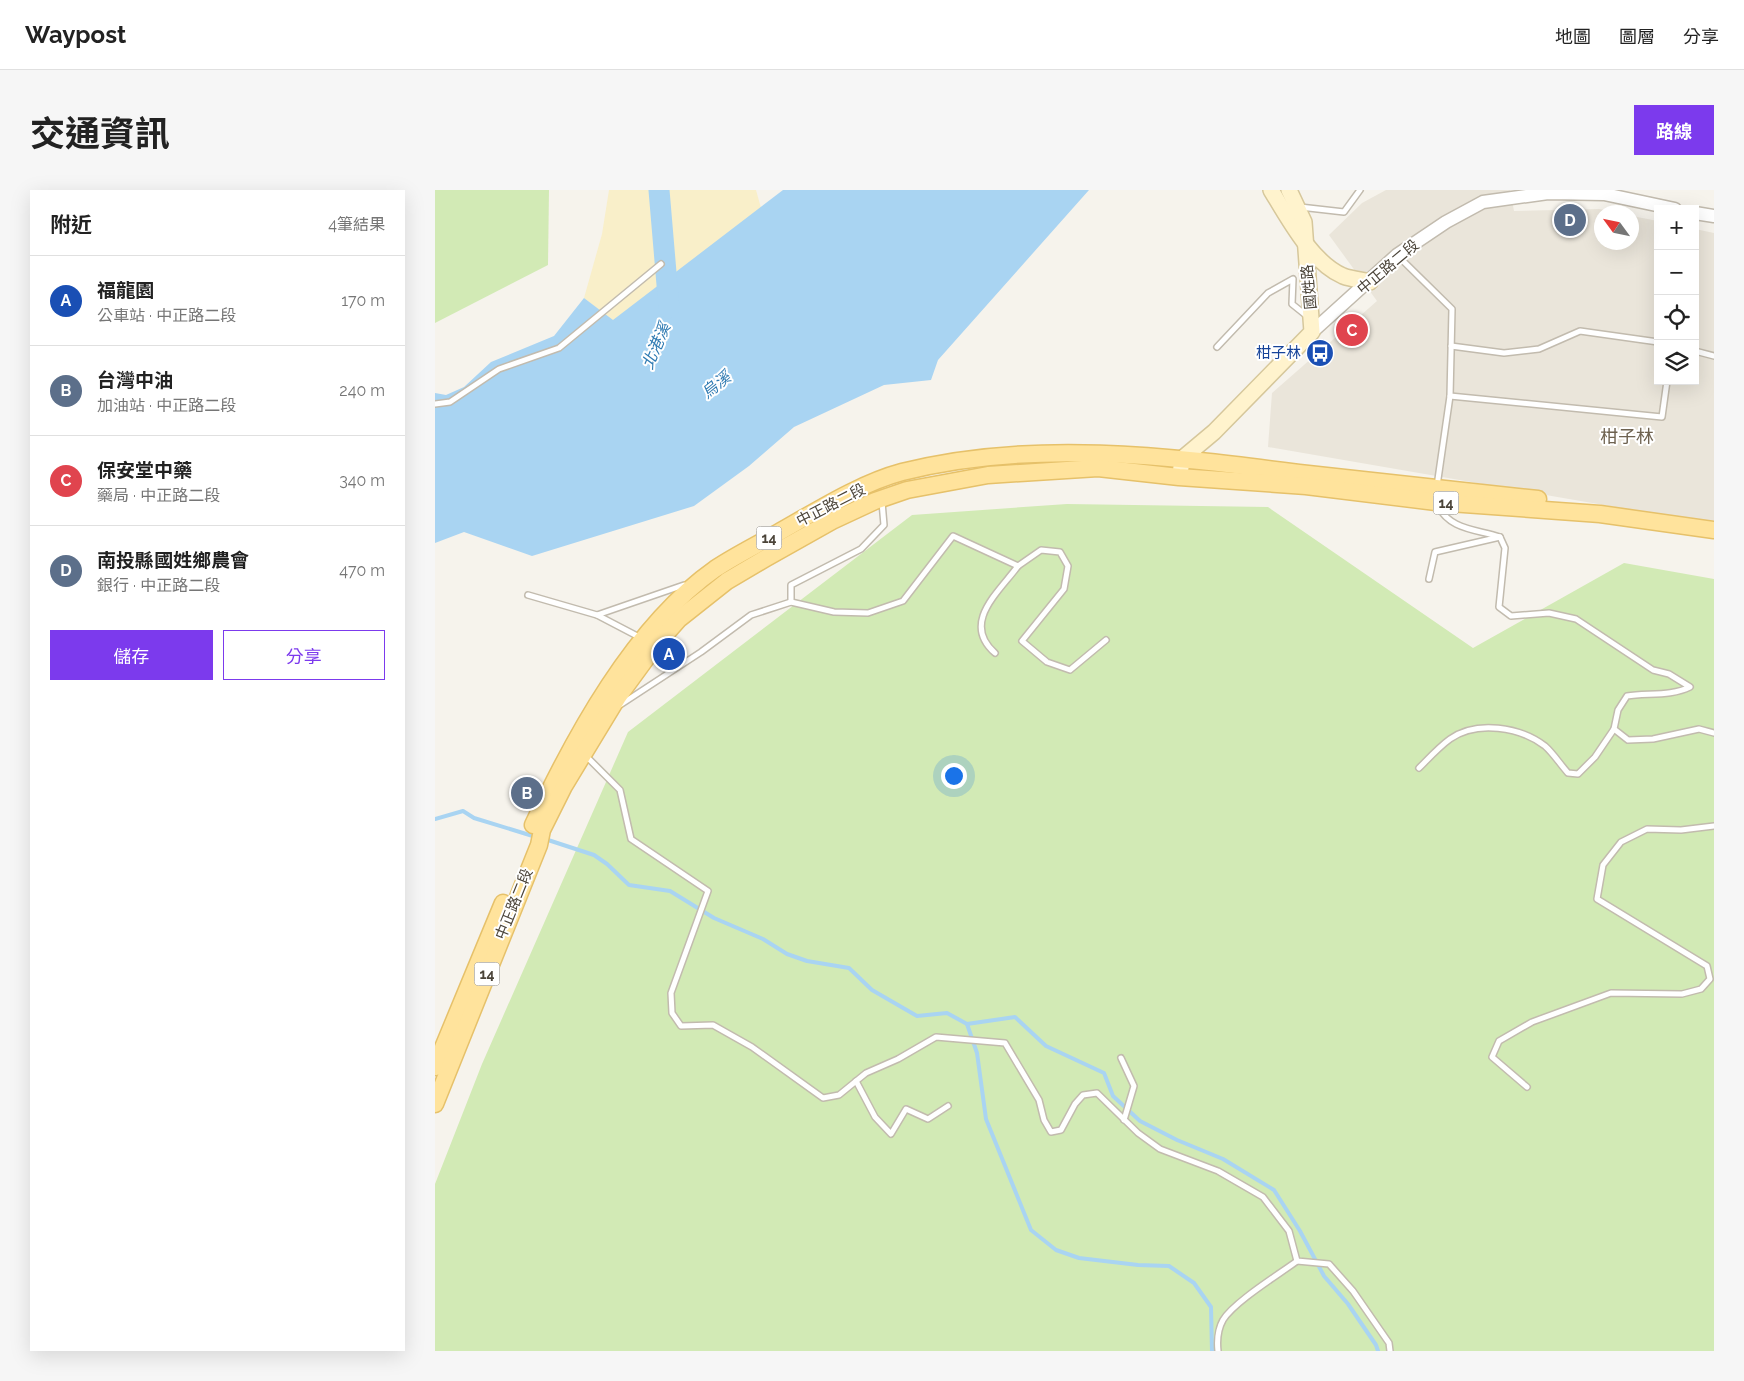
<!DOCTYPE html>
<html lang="zh-TW">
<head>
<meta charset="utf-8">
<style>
  :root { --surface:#fff; --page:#f6f6f6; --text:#222; --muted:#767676; --line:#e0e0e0; --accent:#7c3aed }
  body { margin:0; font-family:Raleway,"Noto Sans TC",sans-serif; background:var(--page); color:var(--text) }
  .controls { position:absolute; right:15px; top:15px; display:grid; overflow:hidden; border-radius:0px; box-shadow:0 5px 20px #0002 }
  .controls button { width:45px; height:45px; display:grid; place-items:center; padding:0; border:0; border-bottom:1px solid var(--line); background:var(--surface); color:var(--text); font:25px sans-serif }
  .compass { position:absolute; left:1159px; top:15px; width:45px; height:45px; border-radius:50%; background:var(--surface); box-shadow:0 5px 20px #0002; rotate:303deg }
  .you { position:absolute; left:518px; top:585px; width:18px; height:18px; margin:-12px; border:4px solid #fff; border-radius:50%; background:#1a73e8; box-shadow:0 0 0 8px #1a73e833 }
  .badge { display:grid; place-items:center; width:32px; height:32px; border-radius:50%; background:var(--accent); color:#fff; font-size:16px; font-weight:700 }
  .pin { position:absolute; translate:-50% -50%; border:2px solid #fff; box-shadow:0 1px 5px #0006 }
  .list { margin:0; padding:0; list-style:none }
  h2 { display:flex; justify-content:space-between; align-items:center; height:65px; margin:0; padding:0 20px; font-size:21px }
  h2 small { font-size:16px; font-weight:400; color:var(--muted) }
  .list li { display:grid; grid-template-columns:32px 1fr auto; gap:15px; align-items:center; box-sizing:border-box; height:90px; padding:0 20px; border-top:1px solid var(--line) }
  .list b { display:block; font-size:19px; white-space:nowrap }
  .list p { margin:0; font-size:16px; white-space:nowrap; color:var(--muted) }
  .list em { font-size:16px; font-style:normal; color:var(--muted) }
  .actions { display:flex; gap:10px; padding:15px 20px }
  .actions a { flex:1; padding:11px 0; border:1px solid var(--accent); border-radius:0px; text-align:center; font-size:18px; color:var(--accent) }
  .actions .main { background:var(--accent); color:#fff }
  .icon { flex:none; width:28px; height:28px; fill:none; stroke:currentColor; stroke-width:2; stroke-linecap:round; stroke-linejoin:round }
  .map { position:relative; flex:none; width:1279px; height:1161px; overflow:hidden; border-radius:0px }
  header { display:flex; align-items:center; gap:30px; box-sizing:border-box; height:70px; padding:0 25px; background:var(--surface); border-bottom:1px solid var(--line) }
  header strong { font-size:24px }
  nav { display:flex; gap:28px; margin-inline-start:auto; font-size:18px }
  .intro { display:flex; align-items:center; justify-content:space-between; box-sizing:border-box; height:120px; padding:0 30px }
  h1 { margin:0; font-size:35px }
  .button { padding:12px 22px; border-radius:0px; background:var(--accent); color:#fff; font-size:18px; font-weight:700 }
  main { display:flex; gap:30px; padding:0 30px }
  aside { flex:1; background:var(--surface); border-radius:0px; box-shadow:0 5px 20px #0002 }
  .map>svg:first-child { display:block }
  .residential { fill:#eae5da }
  .green { fill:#d2eab5 }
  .sand { fill:#f9efc9 }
  .water { fill:#a9d4f2 }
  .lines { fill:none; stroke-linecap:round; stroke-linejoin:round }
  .stream { stroke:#a9d4f2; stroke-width:4 }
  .river { stroke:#a9d4f2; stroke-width:21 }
  .service-casing { stroke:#c2bbae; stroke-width:8 }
  .tertiary-casing { stroke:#c2bbae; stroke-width:15 }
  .secondary-casing { stroke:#d6c79b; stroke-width:18 }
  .primary-casing { stroke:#e6c16a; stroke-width:19 }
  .service { stroke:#fff; stroke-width:5 }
  .tertiary { stroke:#fff; stroke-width:12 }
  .secondary { stroke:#fff3cd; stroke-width:15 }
  .primary { stroke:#ffe39c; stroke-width:16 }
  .labels { text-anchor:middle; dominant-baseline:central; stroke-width:4; stroke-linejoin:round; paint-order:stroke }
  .shield { fill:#fff; stroke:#817c74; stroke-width:1 }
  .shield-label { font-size:14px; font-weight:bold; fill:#4b4439 }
  .street-label { font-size:15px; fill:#4b4439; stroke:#fff }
  .transit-label { font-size:15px; fill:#164399; stroke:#fff; text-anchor:end }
  .water-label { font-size:16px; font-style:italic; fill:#2e7ab2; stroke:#fff }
  .quarter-label { font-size:18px; fill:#6e6250; stroke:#fff }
</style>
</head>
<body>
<header>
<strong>Waypost</strong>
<nav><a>地圖</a><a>圖層</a><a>分享</a></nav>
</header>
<div class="intro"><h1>交通資訊</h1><a class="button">路線</a></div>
<main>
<aside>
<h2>附近<small>4筆結果</small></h2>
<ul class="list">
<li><span class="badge" style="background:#1a4fb4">A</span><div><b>福龍園</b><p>公車站 · 中正路二段</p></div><em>170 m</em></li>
<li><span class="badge" style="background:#5c6f8a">B</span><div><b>台灣中油</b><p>加油站 · 中正路二段</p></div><em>240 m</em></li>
<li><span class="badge" style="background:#e0444e">C</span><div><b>保安堂中藥</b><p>藥局 · 中正路二段</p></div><em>340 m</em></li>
<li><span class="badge" style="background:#5c6f8a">D</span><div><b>南投縣國姓鄉農會</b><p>銀行 · 中正路二段</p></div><em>470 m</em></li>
</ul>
<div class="actions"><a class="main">儲存</a><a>分享</a></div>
</aside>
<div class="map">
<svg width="1279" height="1161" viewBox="0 0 1279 1161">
  <rect width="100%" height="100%" fill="#f6f3ec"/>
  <!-- residential -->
  <polygon class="residential" points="951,0 1075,0 1079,21 1164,19 1180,22 1166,22 1166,52 1196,52 1197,26 1223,31 1223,191 1260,191 1260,39 1279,43 1279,334 833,257 837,203 942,111 894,45 927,13"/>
  <!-- green -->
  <g class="green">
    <polygon points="0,0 114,0 113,75 0,133"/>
    <polygon points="632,314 833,317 1038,458 1189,373 1279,389 1279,1161 0,1161 0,994 47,874 193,542 477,325"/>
  </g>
  <!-- sand -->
  <polygon class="sand" points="174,0 321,0 326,18 178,131 149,108 167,44"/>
  <!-- water -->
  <polygon class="water" points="348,0 654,0 503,170 496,190 449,195 359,237 314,276 259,316 97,366 29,342 0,353 0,203 11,205 29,197 56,172 119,146 149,108 178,130"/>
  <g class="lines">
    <!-- stream -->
    <g class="stream">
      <polyline points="0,629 28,621 39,628 101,647"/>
      <polyline points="110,649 159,665 172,674 194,695 235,701 279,728 328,749 352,764 372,771 414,778 437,800 482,826 512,823 532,834 580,827 611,856 669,883 678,906 705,931 742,950 788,969 839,1000 865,1041 889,1086 913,1114 941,1155 943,1161"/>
      <polyline points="532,834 542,863 551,929 596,1040 621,1060 644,1068 703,1075 734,1076 759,1093 776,1117 777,1161"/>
    </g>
    <!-- river -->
    <polyline class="river" points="224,0 234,118"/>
    <!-- service casing -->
    <g class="service-casing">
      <g id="service">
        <polyline points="865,17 909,22 925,0"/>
        <polyline points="963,66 1017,119 1015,206 1002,296"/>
        <polyline points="1016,156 1069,163 1104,159 1145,141 1223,152"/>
        <polyline points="782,157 833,103 858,89 857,114 872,126"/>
        <polyline points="1260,161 1279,166"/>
        <polyline points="1015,206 1227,227 1232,191"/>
        <polyline points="0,214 15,212 64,179 124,158 226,74"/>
        <path d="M1002,314C1014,340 1040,339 1065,347L1070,358L1064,417L1076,426L1114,423L1141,429L1218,480L1234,484L1255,497C1237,506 1213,503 1192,506L1183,520L1179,539L1193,550L1218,549L1264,539L1279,543"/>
        <polyline points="994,389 1000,362 1065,347"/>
        <polyline points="93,405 162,425 206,448"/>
        <polyline points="356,412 356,395 426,359 449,335 447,312"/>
        <polyline points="162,425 249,395"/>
        <path d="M560,463C526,433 563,403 583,376"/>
        <polyline points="185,515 266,462 316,425 356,412 399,422 433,423 468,411 518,346 583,376 606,360 625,362 633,376 629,399 587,451 612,472 635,480 671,450"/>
        <polyline points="151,566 185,600 196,649 273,701 236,803 237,823 246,836 278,835 317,857 388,908 404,905 431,883 463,869 501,847 570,853 604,910 609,930 616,942 626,940 640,914 648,905 662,903 703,943 725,959 783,981 828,1007 854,1041 862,1071 894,1074 918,1101 954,1153 955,1161"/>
        <path d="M984,578C994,568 1004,557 1015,549C1042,530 1085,537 1110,556C1118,563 1125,574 1133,583L1143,584L1160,567L1179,539"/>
        <polyline points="686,868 699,896 689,930"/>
        <polyline points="421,891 440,927 456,944 471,919 493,929 513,916"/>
        <polyline points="1092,897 1057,867 1064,851 1097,832 1176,803 1247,804 1266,799 1275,789 1272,776 1162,709 1168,675 1186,652 1212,639 1246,640 1279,636"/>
        <path d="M783,1161C782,1152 783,1139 788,1130C799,1112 843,1085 862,1071"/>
      </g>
    </g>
    <!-- tertiary casing -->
    <g class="tertiary-casing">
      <g id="tertiary">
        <polyline points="1260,23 1279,26"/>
        <polyline points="877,142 962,65 1011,32 1048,12 1113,3 1169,4 1240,19"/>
      </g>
    </g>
    <!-- secondary casing -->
    <g class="secondary-casing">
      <g id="secondary">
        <path d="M836,0C853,28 877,73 908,86C916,89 926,90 935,92"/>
        <polyline points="744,287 748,268 779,242 877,142 869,32 854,0"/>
      </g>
    </g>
    <!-- primary casing -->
    <g class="primary-casing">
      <g id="primary">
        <path d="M98,635C139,547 199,436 280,379C301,365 324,354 346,341C383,320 426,293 467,282C597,249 733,266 864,283C943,292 1023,301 1103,309"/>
        <polyline points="0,877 68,713"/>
        <polyline points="0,914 104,655 107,640 129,596 183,507 221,455 244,429 292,391 331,368 397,331 440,311 472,300 553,285 663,278 744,287 871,296 1001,312 1165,324 1279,340"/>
      </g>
    </g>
    <!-- service -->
    <use href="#service" class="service"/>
    <!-- tertiary -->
    <use href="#tertiary" class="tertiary"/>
    <!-- secondary -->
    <use href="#secondary" class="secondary"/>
    <!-- primary -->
    <use href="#primary" class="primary"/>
  </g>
  <!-- icons -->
  <defs>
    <g id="bus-disc" transform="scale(1.4375)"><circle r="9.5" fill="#1a4fb4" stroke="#fff"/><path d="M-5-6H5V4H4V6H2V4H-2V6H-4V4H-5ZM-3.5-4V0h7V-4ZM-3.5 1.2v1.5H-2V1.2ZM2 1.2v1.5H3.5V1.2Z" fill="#fff"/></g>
  </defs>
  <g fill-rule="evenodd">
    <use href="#bus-disc" x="885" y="163"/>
  </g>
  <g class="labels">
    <!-- shield labels -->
    <g class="shield">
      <rect x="998.5" y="301.5" width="25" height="23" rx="4"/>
      <rect x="321.5" y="336.5" width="25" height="23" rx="4"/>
      <rect x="39.5" y="772.5" width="25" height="23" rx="4"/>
    </g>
    <g class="shield-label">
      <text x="1011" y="313">14</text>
      <text x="334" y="348">14</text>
      <text x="52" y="784">14</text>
    </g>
    <!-- street labels -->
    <g class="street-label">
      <text transform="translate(953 77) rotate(-40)">中正路二段</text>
      <text transform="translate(874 97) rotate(-95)">國姓路</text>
      <text transform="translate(396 315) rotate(-27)">中正路二段</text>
      <text transform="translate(79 714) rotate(-68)">中正路二段</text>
    </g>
    <!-- transit labels -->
    <g class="transit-label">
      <text x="866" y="163">柑子林</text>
    </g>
    <!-- water labels -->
    <g class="water-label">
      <text transform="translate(221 156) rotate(-67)">北港溪</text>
      <text transform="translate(281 195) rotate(-39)">烏溪</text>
    </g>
    <!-- quarter labels -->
    <g class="quarter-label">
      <text x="1192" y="246">柑子林</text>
    </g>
  </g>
</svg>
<div class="controls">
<button>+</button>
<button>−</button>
<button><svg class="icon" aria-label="locate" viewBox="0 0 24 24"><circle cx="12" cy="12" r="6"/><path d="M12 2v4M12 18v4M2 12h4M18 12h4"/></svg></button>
<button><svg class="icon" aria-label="layers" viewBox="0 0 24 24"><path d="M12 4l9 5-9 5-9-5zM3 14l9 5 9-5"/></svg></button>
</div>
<svg class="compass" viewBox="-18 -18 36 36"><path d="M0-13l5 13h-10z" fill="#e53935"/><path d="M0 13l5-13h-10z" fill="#767676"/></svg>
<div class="you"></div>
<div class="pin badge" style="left:234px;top:464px;background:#1a4fb4">A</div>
<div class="pin badge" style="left:92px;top:603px;background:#5c6f8a">B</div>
<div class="pin badge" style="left:917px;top:140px;background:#e0444e">C</div>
<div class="pin badge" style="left:1135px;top:30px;background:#5c6f8a">D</div>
</div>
</main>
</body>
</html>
